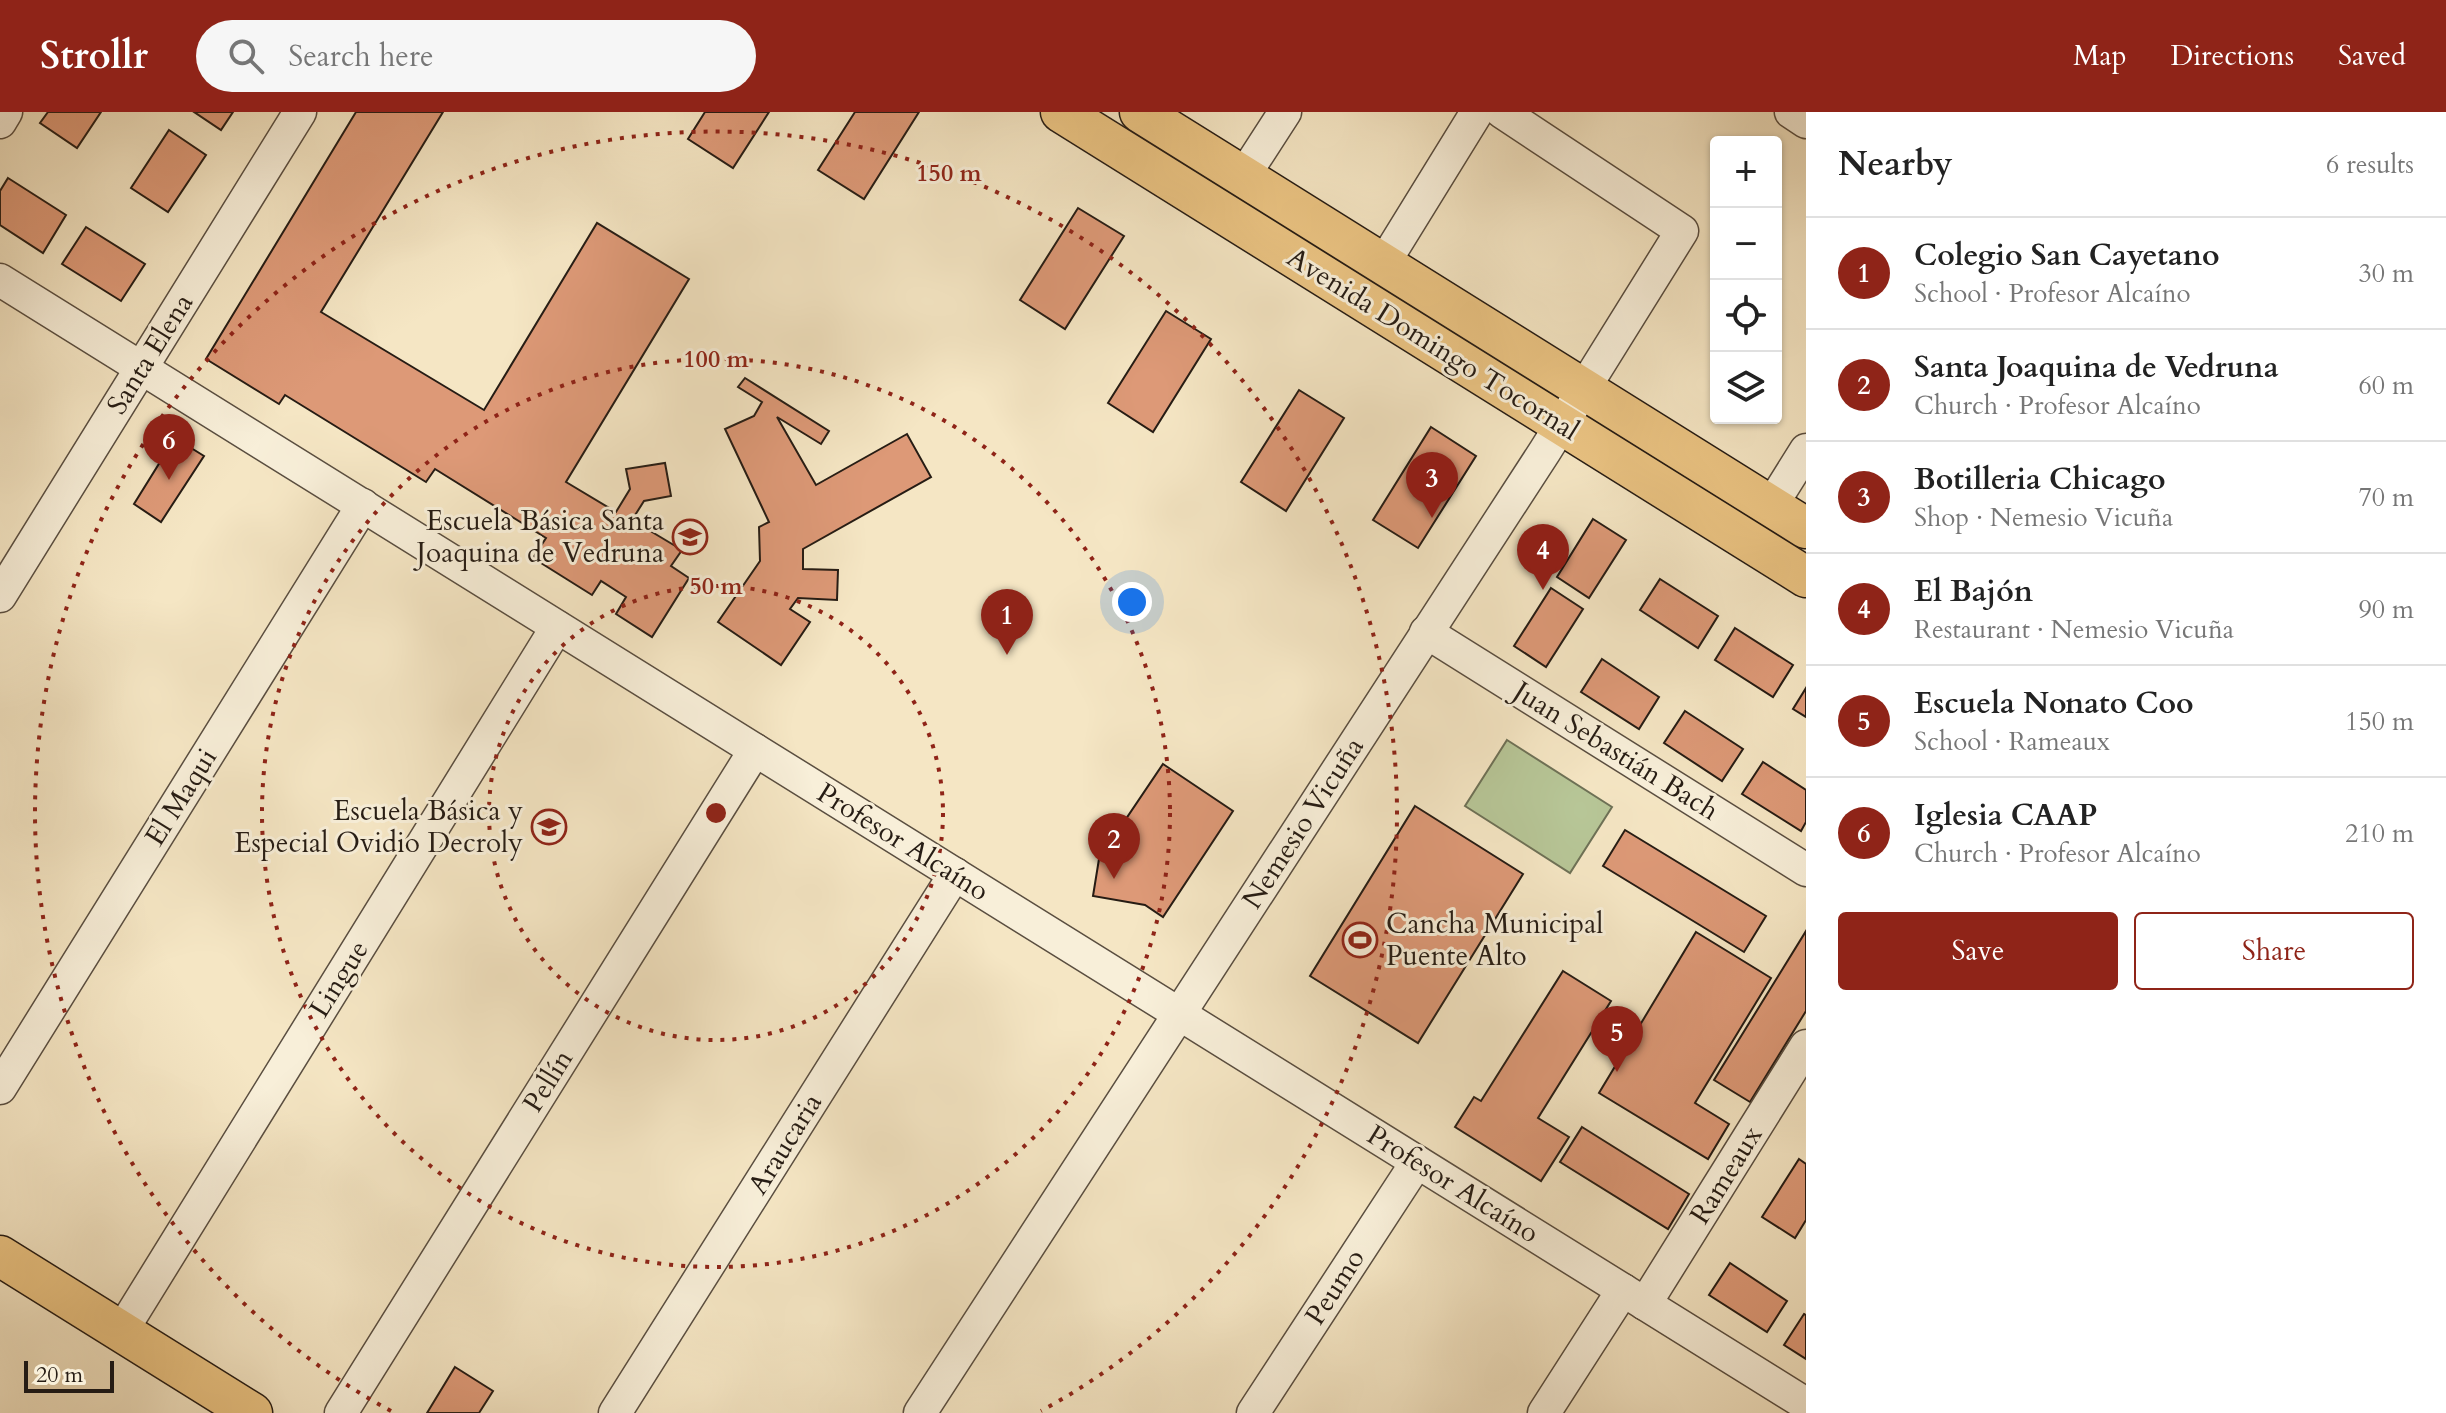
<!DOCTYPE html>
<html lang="en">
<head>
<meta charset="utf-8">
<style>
  :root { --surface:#fff; --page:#f6f6f6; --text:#222; --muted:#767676; --line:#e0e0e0; --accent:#8f2418 }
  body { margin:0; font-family:Cardo,serif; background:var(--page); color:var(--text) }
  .controls { position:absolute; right:24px; top:24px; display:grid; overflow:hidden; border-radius:8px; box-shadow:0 2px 6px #0004 }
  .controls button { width:72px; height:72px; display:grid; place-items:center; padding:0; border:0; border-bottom:2px solid var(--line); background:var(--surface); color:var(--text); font:40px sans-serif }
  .scale { position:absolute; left:24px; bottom:20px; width:90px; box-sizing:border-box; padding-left:8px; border:4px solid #261c14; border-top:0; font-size:22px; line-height:28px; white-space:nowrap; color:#261c14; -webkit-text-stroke:6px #f8efd9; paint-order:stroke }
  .you { position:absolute; left:1132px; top:490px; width:28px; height:28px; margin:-20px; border:6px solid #fff; border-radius:50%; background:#1a73e8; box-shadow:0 0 0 12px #1a73e833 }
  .badge { display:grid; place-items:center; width:52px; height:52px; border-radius:50%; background:var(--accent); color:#fff; font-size:26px; font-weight:700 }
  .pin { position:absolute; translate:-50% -66px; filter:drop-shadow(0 2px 4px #0008) }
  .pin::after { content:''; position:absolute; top:42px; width:28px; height:24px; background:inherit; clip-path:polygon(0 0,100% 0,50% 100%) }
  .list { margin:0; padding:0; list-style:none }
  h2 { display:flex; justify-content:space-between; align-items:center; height:104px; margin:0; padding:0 32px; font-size:34px }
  h2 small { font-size:26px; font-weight:400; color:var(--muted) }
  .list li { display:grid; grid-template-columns:52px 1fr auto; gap:24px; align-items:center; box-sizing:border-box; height:112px; padding:0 32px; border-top:2px solid var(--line) }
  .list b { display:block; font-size:30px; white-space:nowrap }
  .list p { margin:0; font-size:26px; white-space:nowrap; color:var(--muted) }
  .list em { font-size:26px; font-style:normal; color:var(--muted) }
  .actions { display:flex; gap:16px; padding:24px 32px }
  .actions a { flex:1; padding:18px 0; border:2px solid var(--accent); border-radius:8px; text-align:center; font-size:28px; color:var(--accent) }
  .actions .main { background:var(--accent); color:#fff }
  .icon { flex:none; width:44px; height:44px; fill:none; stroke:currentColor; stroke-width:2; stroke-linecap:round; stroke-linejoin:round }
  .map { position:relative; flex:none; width:1806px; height:1301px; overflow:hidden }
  header { display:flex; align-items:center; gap:48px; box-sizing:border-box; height:112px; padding:0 40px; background:var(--accent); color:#fff }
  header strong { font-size:38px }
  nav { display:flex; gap:44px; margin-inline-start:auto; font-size:28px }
  .search { width:560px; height:72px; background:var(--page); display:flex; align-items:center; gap:20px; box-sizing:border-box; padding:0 28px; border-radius:44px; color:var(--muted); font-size:30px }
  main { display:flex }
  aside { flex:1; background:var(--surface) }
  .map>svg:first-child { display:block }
  .green { fill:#b7c697; stroke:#6e7156; stroke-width:2 }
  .building { fill:#d97; stroke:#261c14; stroke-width:2 }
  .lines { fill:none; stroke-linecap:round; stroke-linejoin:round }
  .minor-casing { stroke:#5a4e40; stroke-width:35 }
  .major-casing { stroke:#261c14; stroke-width:43 }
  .minor { stroke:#f8efd9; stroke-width:32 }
  .major { stroke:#eac382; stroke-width:40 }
  .ring { fill:none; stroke:#8f2418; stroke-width:4; stroke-dasharray:4 8 }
  .labels { text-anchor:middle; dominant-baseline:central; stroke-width:6; stroke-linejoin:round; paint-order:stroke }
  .street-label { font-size:28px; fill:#261c14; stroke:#f8efd9 }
  .poi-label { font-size:28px; fill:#261c14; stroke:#f8efd9; text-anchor:end }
  .centre { fill:#8f2418; stroke:#f8efd9; stroke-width:4 }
  .ring-label { font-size:24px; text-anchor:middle; font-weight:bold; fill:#8f2418; stroke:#f8efd9; stroke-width:6; stroke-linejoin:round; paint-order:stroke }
</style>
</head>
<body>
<header>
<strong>Strollr</strong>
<div class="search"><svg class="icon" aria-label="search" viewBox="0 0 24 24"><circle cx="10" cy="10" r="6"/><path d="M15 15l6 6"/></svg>Search here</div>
<nav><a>Map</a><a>Directions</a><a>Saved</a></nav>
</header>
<main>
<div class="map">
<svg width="1806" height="1301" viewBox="0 0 1806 1301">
  <rect width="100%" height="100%" fill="#f5e6c4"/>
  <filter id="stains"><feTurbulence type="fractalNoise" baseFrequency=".0025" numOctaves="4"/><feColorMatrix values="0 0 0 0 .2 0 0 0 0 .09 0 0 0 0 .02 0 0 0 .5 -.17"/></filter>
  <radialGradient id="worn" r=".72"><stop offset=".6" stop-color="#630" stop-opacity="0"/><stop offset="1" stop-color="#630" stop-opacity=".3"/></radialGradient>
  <!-- green -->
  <polygon class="green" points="1507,628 1612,695 1570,761 1465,694"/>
  <!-- building -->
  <g class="building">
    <polygon points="48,0 101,0 77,36 40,11"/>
    <polygon points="194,0 233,0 221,18"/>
    <polygon points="356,0 443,0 321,200 484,298 597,111 689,167 566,370 616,400 630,377 626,357 665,351 671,384 644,389 632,408 682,438 671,454 689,466 652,525 616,502 626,485 601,469 592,483 533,446 546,426 435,357 426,370 285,283 279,292 206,247"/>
    <polygon points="705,0 769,0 733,56 688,27"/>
    <polygon points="855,0 919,0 864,87 818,58"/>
    <polygon points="169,18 206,43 168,100 131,76"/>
    <polygon points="8,66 66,103 43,141 0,113 0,79"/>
    <polygon points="1078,96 1124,124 1065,217 1020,188"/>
    <polygon points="86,115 145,152 121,189 62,152"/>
    <polygon points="1166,199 1211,227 1153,320 1108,291"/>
    <polygon points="745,266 829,319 821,332 777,305 816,373 907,322 931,365 803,437 803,457 838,458 837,488 798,486 790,497 810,510 781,553 718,510 760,449 759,415 769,410 725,317 754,304 762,290 738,275"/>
    <polygon points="1299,278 1344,306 1286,399 1241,370"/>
    <polygon points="1431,315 1476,344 1418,436 1373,408"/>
    <polygon points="175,326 204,344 161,410 134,392"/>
    <polygon points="1593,407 1626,428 1589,486 1557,465"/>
    <polygon points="1660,467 1718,504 1698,536 1640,498"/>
    <polygon points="1551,476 1583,497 1546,555 1514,534"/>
    <polygon points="1735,516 1793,553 1773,585 1715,548"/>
    <polygon points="1602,547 1659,585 1639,617 1581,580"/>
    <polygon points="1806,576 1806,605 1793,597"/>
    <polygon points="1685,599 1743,637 1722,669 1664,631"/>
    <polygon points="1763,650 1806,678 1806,710 1801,719 1742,682"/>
    <polygon points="1163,652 1233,699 1163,805 1145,793 1093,784 1099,747"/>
    <polygon points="1415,694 1523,762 1418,931 1310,864"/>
    <polygon points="1625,718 1766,804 1744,840 1603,754"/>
    <polygon points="1806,819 1806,899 1750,990 1714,968"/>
    <polygon points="1696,820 1771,866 1695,991 1729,1012 1708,1047 1599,981"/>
    <polygon points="1563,859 1611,889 1538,1006 1569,1025 1541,1069 1455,1015 1474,985 1481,989"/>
    <polygon points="1582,1015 1689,1082 1668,1117 1560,1050"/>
    <polygon points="1799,1047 1806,1052 1806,1108 1795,1126 1762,1105"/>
    <polygon points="1730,1151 1787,1189 1767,1220 1709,1183"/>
    <polygon points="1804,1202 1806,1203 1806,1247 1784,1233"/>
    <polygon points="455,1255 493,1279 479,1301 427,1301"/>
  </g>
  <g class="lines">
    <!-- minor casing -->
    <g class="minor-casing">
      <g id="minor">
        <polyline points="1791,0 1806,10"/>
        <polyline points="0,10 6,0"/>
        <polyline points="1243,65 1285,0"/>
        <polyline points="1382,154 1477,0"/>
        <polyline points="0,168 1806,1292"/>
        <polyline points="1771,394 1806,338"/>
        <polyline points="0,484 300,0"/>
        <polyline points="1426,520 1806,758"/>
        <polyline points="0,976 363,393"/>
        <polyline points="1645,1192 1806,934"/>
        <polyline points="121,1220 557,515"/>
        <polyline points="341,1301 755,638"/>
        <polyline points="615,1301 955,762"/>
        <polyline points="920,1301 1545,339 1682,119 1502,0"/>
        <polyline points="1253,1301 1417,1050"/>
        <polyline points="1544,1301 1623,1178"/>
      </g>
    </g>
    <!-- major casing -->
    <g class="major-casing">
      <g id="major">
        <polyline points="1061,0 1806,465"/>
        <polyline points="1140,0 1806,416"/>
        <polyline points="0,1144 252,1301"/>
      </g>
    </g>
    <!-- minor -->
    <use href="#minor" class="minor"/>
    <!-- major -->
    <use href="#major" class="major"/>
  </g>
  <!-- distance rings -->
  <g class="ring">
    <circle cx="716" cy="701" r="227"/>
    <circle cx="716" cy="701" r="454"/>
    <path d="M391 1299A681 681 0 1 1 1041 1299"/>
  </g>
  <!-- icons -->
  <defs>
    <g id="school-ring" transform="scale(1.8)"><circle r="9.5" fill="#f8efd9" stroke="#8f2418" stroke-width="1.5"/><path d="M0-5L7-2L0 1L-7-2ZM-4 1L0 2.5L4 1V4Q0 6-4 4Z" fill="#8f2418"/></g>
    <g id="stadium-ring" transform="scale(1.8)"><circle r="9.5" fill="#f8efd9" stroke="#8f2418" stroke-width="1.5"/><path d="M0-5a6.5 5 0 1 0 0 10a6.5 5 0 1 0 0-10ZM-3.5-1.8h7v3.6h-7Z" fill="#8f2418"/></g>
  </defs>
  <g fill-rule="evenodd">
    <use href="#school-ring" x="690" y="425"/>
    <use href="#school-ring" x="549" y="715"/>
    <use href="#stadium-ring" x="1360" y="828"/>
  </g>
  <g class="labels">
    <!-- street labels -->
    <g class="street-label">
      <text transform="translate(1433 232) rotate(32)">Avenida Domingo Tocornal</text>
      <text transform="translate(150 242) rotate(-58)">Santa Elena</text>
      <text transform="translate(1616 639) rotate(32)">Juan Sebastián Bach</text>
      <text transform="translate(181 685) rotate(-58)">El Maqui</text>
      <text transform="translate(1303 711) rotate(-57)">Nemesio Vicuña</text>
      <text transform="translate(903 730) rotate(32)">Profesor Alcaíno</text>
      <text transform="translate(339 867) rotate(-58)">Lingue</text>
      <text transform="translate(548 969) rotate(-58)">Pellín</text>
      <text transform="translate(785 1032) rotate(-58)">Araucaria</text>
      <text transform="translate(1726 1063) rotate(-58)">Rameaux</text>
      <text transform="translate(1453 1072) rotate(32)">Profesor Alcaíno</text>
      <text transform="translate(1335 1175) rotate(-57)">Peumo</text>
    </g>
    <!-- poi labels -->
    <g class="poi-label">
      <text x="664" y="409">Escuela Básica Santa<tspan x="664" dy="32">Joaquina de Vedruna</tspan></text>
      <text x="523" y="699">Escuela Básica y<tspan x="523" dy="32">Especial Ovidio Decroly</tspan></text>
      <text x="1386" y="812" text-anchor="start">Cancha Municipal<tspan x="1386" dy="32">Puente Alto</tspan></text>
    </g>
  </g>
  <circle cx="716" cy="701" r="12" class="centre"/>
  <g class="ring-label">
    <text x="949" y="69">150 m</text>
    <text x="716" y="255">100 m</text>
    <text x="716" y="482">50 m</text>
  </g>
  <rect width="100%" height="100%" filter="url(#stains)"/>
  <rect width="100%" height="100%" fill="url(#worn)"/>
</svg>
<div class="controls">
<button>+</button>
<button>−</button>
<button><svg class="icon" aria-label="locate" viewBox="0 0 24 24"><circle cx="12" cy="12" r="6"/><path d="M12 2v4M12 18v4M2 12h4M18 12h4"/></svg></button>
<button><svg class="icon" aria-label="layers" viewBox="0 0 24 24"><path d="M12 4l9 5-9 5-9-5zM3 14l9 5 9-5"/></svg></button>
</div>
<div class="scale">20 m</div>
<div class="you"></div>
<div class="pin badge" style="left:1007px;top:543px">1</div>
<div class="pin badge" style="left:1114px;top:767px">2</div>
<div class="pin badge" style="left:1432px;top:406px">3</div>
<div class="pin badge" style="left:1543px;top:478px">4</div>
<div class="pin badge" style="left:1617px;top:960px">5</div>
<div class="pin badge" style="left:169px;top:368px">6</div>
</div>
<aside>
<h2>Nearby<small>6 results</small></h2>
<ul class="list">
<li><span class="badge">1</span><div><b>Colegio San Cayetano</b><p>School · Profesor Alcaíno</p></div><em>30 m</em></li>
<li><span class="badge">2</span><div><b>Santa Joaquina de Vedruna</b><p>Church · Profesor Alcaíno</p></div><em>60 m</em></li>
<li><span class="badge">3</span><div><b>Botilleria Chicago</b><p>Shop · Nemesio Vicuña</p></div><em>70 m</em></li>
<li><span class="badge">4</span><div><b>El Bajón</b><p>Restaurant · Nemesio Vicuña</p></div><em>90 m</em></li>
<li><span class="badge">5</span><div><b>Escuela Nonato Coo</b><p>School · Rameaux</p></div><em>150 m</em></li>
<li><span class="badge">6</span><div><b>Iglesia CAAP</b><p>Church · Profesor Alcaíno</p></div><em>210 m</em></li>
</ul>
<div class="actions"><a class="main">Save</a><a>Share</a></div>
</aside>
</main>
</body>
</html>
